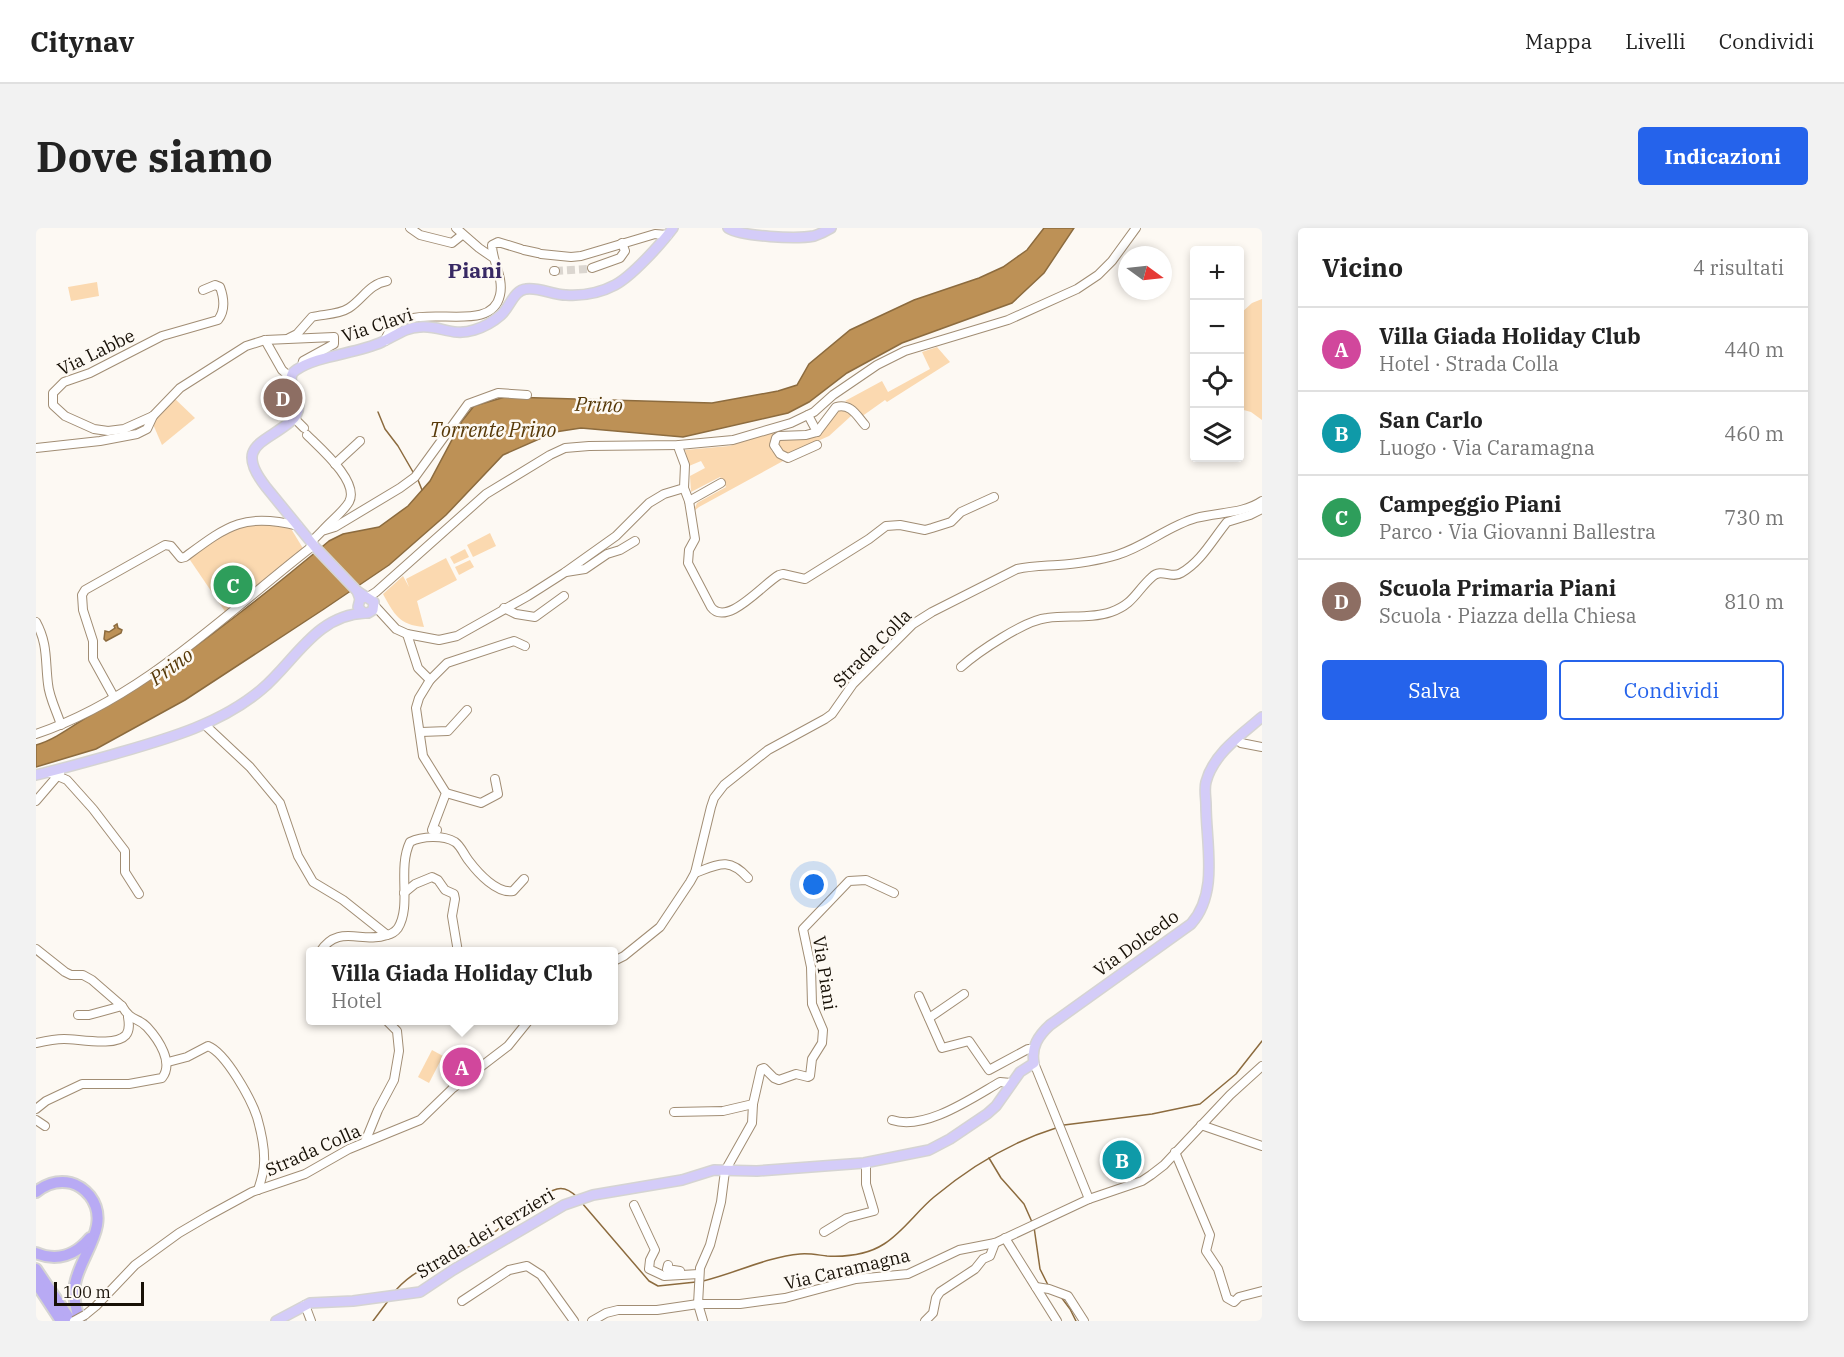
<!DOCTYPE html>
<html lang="it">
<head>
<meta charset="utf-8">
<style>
  :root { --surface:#fff; --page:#f2f2f2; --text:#222; --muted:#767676; --line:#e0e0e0; --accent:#2563eb }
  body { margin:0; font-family:"IBM Plex Serif",serif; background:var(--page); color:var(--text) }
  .controls { position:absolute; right:18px; top:18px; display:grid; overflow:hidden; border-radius:6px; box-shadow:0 3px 9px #0003 }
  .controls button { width:54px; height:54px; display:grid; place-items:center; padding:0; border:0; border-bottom:2px solid var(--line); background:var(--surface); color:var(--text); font:30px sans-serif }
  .compass { position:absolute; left:1082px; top:18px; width:54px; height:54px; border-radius:50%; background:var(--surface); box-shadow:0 3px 9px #0003; rotate:105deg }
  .scale { position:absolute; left:18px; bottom:15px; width:90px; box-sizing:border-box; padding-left:6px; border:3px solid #181107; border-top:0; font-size:16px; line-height:21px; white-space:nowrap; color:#181107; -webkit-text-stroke:4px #fdf9f3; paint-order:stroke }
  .you { position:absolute; left:778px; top:657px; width:21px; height:21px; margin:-15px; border:4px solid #fff; border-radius:50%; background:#1a73e8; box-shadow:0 0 0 9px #1a73e833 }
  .badge { display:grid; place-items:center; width:39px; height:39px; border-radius:50%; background:var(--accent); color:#fff; font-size:20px; font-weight:700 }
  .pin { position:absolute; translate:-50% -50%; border:3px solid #fff; box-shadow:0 2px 6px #0006 }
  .popup { position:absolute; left:270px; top:719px; width:312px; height:78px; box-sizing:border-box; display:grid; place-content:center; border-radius:6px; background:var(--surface); filter:drop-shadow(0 2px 4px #0005); font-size:20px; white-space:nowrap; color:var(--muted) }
  .popup b { font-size:22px; color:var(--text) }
  .popup::after { content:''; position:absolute; left:50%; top:100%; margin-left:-12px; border:12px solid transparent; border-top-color:var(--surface) }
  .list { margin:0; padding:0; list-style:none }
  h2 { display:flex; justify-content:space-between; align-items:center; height:78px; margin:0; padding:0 24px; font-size:26px }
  h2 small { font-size:20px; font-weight:400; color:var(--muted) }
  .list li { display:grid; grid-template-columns:39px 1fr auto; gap:18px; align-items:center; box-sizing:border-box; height:84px; padding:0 24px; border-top:2px solid var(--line) }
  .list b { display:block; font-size:22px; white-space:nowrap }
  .list p { margin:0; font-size:20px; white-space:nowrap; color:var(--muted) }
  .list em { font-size:20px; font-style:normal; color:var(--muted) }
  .actions { display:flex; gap:12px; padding:18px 24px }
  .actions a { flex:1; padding:14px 0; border:2px solid var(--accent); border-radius:6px; text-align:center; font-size:21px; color:var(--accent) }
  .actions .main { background:var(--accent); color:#fff }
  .icon { flex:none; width:33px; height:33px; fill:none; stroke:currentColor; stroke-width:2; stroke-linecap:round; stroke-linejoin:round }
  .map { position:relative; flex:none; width:1226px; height:1093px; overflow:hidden; border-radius:6px }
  header { display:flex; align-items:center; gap:36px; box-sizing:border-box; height:84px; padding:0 30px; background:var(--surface); border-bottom:2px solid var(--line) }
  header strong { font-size:28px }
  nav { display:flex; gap:33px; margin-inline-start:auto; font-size:21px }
  .intro { display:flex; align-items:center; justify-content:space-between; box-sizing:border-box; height:144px; padding:0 36px }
  h1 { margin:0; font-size:42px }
  .button { padding:15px 27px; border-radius:6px; background:var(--accent); color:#fff; font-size:21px; font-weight:700 }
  main { display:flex; gap:36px; padding:0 36px }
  aside { flex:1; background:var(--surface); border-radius:6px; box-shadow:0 3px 9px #0003 }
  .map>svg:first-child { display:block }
  .green { fill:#fbd9b0 }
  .water { fill:#bd9156; stroke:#8c6b3e; stroke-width:1.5 }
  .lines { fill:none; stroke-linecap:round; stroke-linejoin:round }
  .stream { stroke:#8c6b3e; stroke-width:1.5 }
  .minor-tunnel { stroke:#dbd6d0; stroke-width:8; stroke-dasharray:8 4; stroke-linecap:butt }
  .minor-casing { stroke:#a18d74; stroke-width:10 }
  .major-casing { stroke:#d5d4d2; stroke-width:12 }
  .highway-casing { stroke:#d5d4d2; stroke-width:14 }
  .minor { stroke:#fff; stroke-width:8 }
  .major { stroke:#d4ccf8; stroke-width:9 }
  .highway { stroke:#b8aaf4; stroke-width:10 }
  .minor-bridge-casing { stroke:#a18d74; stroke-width:10; stroke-linecap:butt }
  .minor-bridge { stroke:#fff; stroke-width:8 }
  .labels { text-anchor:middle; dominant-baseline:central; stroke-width:5; stroke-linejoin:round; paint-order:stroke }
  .street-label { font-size:18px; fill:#181107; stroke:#fdf9f3 }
  .water-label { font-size:20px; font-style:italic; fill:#573908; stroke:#fdf9f3 }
  .quarter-label { font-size:21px; font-weight:bold; fill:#382964; stroke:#fdf9f3 }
</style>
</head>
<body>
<header>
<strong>Citynav</strong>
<nav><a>Mappa</a><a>Livelli</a><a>Condividi</a></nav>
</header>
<div class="intro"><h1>Dove siamo</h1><a class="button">Indicazioni</a></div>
<main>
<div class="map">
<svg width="1226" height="1093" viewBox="0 0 1226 1093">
  <rect width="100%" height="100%" fill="#fdf9f3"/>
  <!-- green -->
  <g class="green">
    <polygon points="61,54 63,68 35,73 32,59"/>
    <polygon points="1226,71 1226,192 1215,184 1204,181 1204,86 1216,75"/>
    <polygon points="901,119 914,134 851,174 849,172 825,189 815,176 809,173 846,153 852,164 894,141 886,124"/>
    <polygon points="137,169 159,190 126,217 116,194"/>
    <polygon points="805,180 815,186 815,188 793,208 750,227 742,220 742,211 786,204 798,185"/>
    <polygon points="739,204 735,213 735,222 747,233 663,279 657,284 661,275 690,259 684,249 655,264 654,248 669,240 665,233 653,238 649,222 693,218"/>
    <polygon points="213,294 254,299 268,322 190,385 152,329 178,310"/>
    <polygon points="454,305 460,318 437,329 431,317"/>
    <polygon points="429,321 433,329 418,336 414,329"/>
    <path d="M410,330L421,352L381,373L388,399C363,397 358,386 347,366L367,348L373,359L370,351Z"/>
    <polygon points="434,332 438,339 423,347 419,339"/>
    <polygon points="396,822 407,828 393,855 382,849"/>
  </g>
  <!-- water -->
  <g class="water">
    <path d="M1008,0H1038L1008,45L976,75L866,115L811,145L773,174L752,185L647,209L545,200L519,204L467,227L410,287L353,337L288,381L149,472L60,521L0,539V517C19,512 39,496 56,486C140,437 219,375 293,313L307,306L343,299L372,278L394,253L426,193L438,178L469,169L676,175L742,163L761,157L773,136L814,102L878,72L943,50L967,39L991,22Z"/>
    <polygon points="81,396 82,400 86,402 85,405 70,413 68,411 69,403 73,404 79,400 78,398"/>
  </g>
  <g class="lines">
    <!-- stream -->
    <g class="stream">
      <polyline points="342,184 349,201 362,218 377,244"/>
      <polyline points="382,252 386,262"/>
      <polyline points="1028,897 1116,886 1164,876 1200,846 1226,813"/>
      <polyline points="953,930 965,950 988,976 996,994"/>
      <polyline points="546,975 613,1053 622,1058 660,1054"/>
      <polyline points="998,999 1004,1041 1012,1057"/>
      <path d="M667,1053C700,1045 731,1029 764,1026C773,1025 782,1027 791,1028C811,1029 831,1027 848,1016C867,1004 881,983 898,969C934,939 975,914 1020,900"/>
      <path d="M360,1062C384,1034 427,1026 456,1006C477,991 496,968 521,961C528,959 536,964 541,969"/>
      <polyline points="1025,1069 1034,1081 1040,1093"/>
      <polyline points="337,1093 352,1073"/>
    </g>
    <!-- minor-tunnel -->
    <polyline class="minor-tunnel" points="519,43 551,41"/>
    <!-- minor casing -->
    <g class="minor-casing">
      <g id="minor">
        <polyline points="374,0 384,7 416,15 426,7"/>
        <polyline points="420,0 443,20 456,29"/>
        <polyline points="488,22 502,25"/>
        <polyline points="505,26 535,29 545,28 619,6 632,7"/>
        <polyline points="556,40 584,30 589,23 586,15"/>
        <polyline points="518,43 519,43"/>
        <path d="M167,62L179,57L184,59C188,70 189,83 182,92L126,108L54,145L28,154L17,165V177L29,188L58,201L72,203L88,201L117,188L144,160L210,118L229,112L298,109V116L267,133L266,138"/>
        <path d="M253,110L261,106L276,89C288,86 302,87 313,80C327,71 333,56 351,53"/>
        <polyline points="229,112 246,142 254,149"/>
        <path d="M349,113C364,62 454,114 464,67C468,49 456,34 456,17L462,14L485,21"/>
        <polyline points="772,187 781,204"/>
        <polyline points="258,190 268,200"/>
        <path d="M271,207C284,220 324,254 313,274C307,284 295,293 287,302"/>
        <path d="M781,217L752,230L744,226L738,217L740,210L743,208L770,207L781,204L800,179C815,175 821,188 829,197"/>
        <polyline points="0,220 64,213 101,206 111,201 117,188"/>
        <polyline points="299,236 324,213"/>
        <path d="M648,260L653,273L659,311L653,322L652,335L675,379C691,400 728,355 743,347L747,346L769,351L833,311L850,298L864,297L889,302L896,300L915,294L925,284L958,269"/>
        <polyline points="653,273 685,255"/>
        <polyline points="275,314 286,303 299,299 364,260 379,249 432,176 462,165 491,167"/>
        <polyline points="530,344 549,341 571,326 584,322 599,313"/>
        <polyline points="332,369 340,364 450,266 514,227 529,220 553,218 643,217 697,212 755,195 778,184 797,167 841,137 869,123 972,92 1041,61 1062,47 1076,33 1100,0"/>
        <polyline points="338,377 360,401 371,406 403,412 421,408 492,368 528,345 580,308 613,275 628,266 648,260 649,237 643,221 643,217"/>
        <polyline points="468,380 480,386 499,389 528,368"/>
        <path d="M0,394C12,416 9,432 12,456C13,469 21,484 25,497"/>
        <polyline points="371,406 382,440 394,452"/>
        <path d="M925,439C942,424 989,392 1011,390C1032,387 1055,391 1075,384C1098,376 1100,363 1116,349C1125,340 1136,351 1145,345C1165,334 1177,311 1191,294L1214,287L1226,281"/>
        <path d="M78,469L57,431V413L47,382L46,367L49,362L129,317L135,318L145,330L149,329C191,298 208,284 262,298"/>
        <polyline points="168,496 214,539 244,575 262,628 277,654 307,672 351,707"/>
        <polyline points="385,504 412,503 431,482"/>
        <path d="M0,506C107,470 190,385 278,317"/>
        <polyline points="1201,511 1205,515 1226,519"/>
        <polyline points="12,544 31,552 57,581 89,623 89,644 103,666"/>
        <polyline points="410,565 445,575 462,566 459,551"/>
        <polyline points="0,573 24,545"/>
        <polyline points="401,602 396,602 410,565 387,528 380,480 383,470 394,452 411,435 478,413 489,418"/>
        <path d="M659,645C683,636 693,629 712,650"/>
        <polyline points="368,665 379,656 396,649 402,652 409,662 418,666 419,671 416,688 422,724"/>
        <polyline points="0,721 29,744 35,747 47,747 56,752 86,778 53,787 42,787"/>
        <path d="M284,724C302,695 326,716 351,707C356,706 359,704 362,700C376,677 361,641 374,614C386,608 407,607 419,614C425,618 428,627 433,633C442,645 461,666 477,663L488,651"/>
        <path d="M578,733L588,728L624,699L654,654L659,645L675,579L678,570L688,557L732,522L789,491L796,486L817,456L877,396L896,384L981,341C995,338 1008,338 1022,337C1039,336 1065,332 1081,327C1110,318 1132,298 1160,290C1182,284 1207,286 1226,273"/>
        <polyline points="883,768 906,820 933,813 953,842 992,821 997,821"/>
        <polyline points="893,790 928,766"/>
        <path d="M0,815C9,813 19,811 28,811C43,811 79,819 90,807C94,802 93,795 92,789"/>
        <path d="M132,834L151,829L172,818C190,825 215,871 221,889C225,903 229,920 228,935C228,944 225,953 222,962"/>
        <polyline points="998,835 1053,971"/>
        <path d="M0,881L10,873L46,856H93L126,850C138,835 123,812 111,799C102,789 95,794 86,778"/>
        <polyline points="638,884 687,883 717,876"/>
        <polyline points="0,892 9,898"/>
        <path d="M856,892C889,903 936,870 964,854L975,855"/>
        <polyline points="1165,897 1226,918"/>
        <polyline points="329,914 342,882 358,852 363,823 361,803 350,792"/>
        <polyline points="1139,924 1174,1007 1170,1023 1182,1041 1191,1070 1198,1074 1203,1069 1226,1063"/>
        <polyline points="598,977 619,1022 614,1032 613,1041 628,1048 663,1046"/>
        <polyline points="788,1004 811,990 838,983 830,956 830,935"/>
        <polyline points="969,1010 1021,1093"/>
        <polyline points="632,1037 631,1041 644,1043"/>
        <polyline points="1000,1059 1013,1061 1032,1068 1048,1093"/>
        <polyline points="426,1073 473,1042 491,1038 505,1047 538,1093"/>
        <polyline points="269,1077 275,1093"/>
        <polyline points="49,1087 60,1078 99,1037 143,1005 172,988 216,964 269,946 313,921 384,892 417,860 472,818 493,792"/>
        <polyline points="556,1093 570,1085 582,1082 621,1082 662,1076 704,1076 749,1070 820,1051 872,1046 923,1022 959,1015 1053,971 1106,953 1115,947 1128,937 1194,867 1226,838"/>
        <polyline points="667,1093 662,1076 664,1040 674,1017 685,974 689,943 716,895 717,876 725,841 728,840 738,850 743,852 760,846 772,849 774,848 776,831 786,815 787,802 776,776 775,739 767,701 813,653 830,652 858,665"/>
        <polyline points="889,1093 897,1085 900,1070 904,1064 939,1041 947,1031 954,1028 959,1015"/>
      </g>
    </g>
    <!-- major casing -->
    <g class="major-casing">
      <g id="major">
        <path d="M692,0C706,9 761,11 778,8C784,6 790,3 795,0"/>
        <polyline points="321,363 338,374 337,382 332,385 327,385 322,379 324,371 329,369"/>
        <path d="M324,371L321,363L279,319L230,259C198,218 227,216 254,194C278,175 243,153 260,142C282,127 320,126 346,114C359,108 370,99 384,99C404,97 416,109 438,102C448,99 457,94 465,87C474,79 478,62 490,61C503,59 517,67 530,67C546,68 564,65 579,57C596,48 625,16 637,0"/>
        <path d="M0,547C25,541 50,534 75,527C127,512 184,497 226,461C259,433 280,387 329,385"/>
        <path d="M240,1093L274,1075L317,1073L384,1064L417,1042L528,977L557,967L646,952L678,942L721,943L828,935L893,922L914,911L951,886L960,878L984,844L998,835C995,819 1002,808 1014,797L1155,696C1183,665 1170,616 1170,577C1170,570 1168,561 1170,554C1177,526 1206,506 1226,489"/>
      </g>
    </g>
    <!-- highway casing -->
    <g class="highway-casing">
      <g id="highway">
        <path d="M0,964C10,956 22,952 35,955C43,957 49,962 54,968C76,997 44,1027 39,1056C37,1068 40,1082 44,1093"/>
        <path d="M0,1025C21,1034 40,1027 54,1010"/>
        <polyline points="0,1041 35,1093"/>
        <polyline points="0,1055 25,1093"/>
      </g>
    </g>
    <!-- minor -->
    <use href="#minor" class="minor"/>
    <!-- major -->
    <use href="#major" class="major"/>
    <!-- highway -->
    <use href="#highway" class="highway"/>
    <!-- minor-bridge casing -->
    <g class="minor-bridge-casing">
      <polyline id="minor-bridge" points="38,1093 49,1087"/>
    </g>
    <!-- minor-bridge -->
    <use href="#minor-bridge" class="minor-bridge"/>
  </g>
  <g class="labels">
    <!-- street labels -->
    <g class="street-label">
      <text transform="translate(341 97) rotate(-18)">Via Clavi</text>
      <text transform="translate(60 124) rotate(-26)">Via Labbe</text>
      <text transform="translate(836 420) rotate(-45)">Strada Colla</text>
      <text transform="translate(1100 715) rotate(-36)">Via Dolcedo</text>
      <text transform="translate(789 745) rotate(81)">Via Piani</text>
      <text transform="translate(277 922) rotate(-24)">Strada Colla</text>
      <text transform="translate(449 1005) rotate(-31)">Strada dei Terzieri</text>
      <text transform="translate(811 1041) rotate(-13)">Via Caramagna</text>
    </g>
    <!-- water labels -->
    <g class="water-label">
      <text transform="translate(563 176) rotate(2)">Prino</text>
      <text x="457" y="201">Torrente Prino</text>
      <text transform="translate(135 438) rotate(-36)">Prino</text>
    </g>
    <!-- quarter labels -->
    <g class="quarter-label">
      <text x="439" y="42">Piani</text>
    </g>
  </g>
</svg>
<div class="controls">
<button>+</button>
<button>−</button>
<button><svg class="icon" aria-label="locate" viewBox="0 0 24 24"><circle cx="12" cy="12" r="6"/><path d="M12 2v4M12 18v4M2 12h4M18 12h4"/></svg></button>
<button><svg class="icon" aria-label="layers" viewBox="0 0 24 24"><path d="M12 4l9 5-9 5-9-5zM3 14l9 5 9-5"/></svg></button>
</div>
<svg class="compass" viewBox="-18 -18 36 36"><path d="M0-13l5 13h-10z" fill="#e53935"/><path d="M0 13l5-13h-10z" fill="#767676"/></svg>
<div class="scale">100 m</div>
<div class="you"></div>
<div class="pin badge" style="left:426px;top:839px;background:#d1479c">A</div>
<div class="popup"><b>Villa Giada Holiday Club</b>Hotel</div>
<div class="pin badge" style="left:1086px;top:932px;background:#0f9aa8">B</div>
<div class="pin badge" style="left:197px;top:357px;background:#2e9e5b">C</div>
<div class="pin badge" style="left:247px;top:170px;background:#8d6e63">D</div>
</div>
<aside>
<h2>Vicino<small>4 risultati</small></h2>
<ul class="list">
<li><span class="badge" style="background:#d1479c">A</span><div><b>Villa Giada Holiday Club</b><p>Hotel · Strada Colla</p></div><em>440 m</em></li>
<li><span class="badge" style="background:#0f9aa8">B</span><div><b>San Carlo</b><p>Luogo · Via Caramagna</p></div><em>460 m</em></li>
<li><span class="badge" style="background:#2e9e5b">C</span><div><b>Campeggio Piani</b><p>Parco · Via Giovanni Ballestra</p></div><em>730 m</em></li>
<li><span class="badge" style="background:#8d6e63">D</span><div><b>Scuola Primaria Piani</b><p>Scuola · Piazza della Chiesa</p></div><em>810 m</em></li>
</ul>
<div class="actions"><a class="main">Salva</a><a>Condividi</a></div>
</aside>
</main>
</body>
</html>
